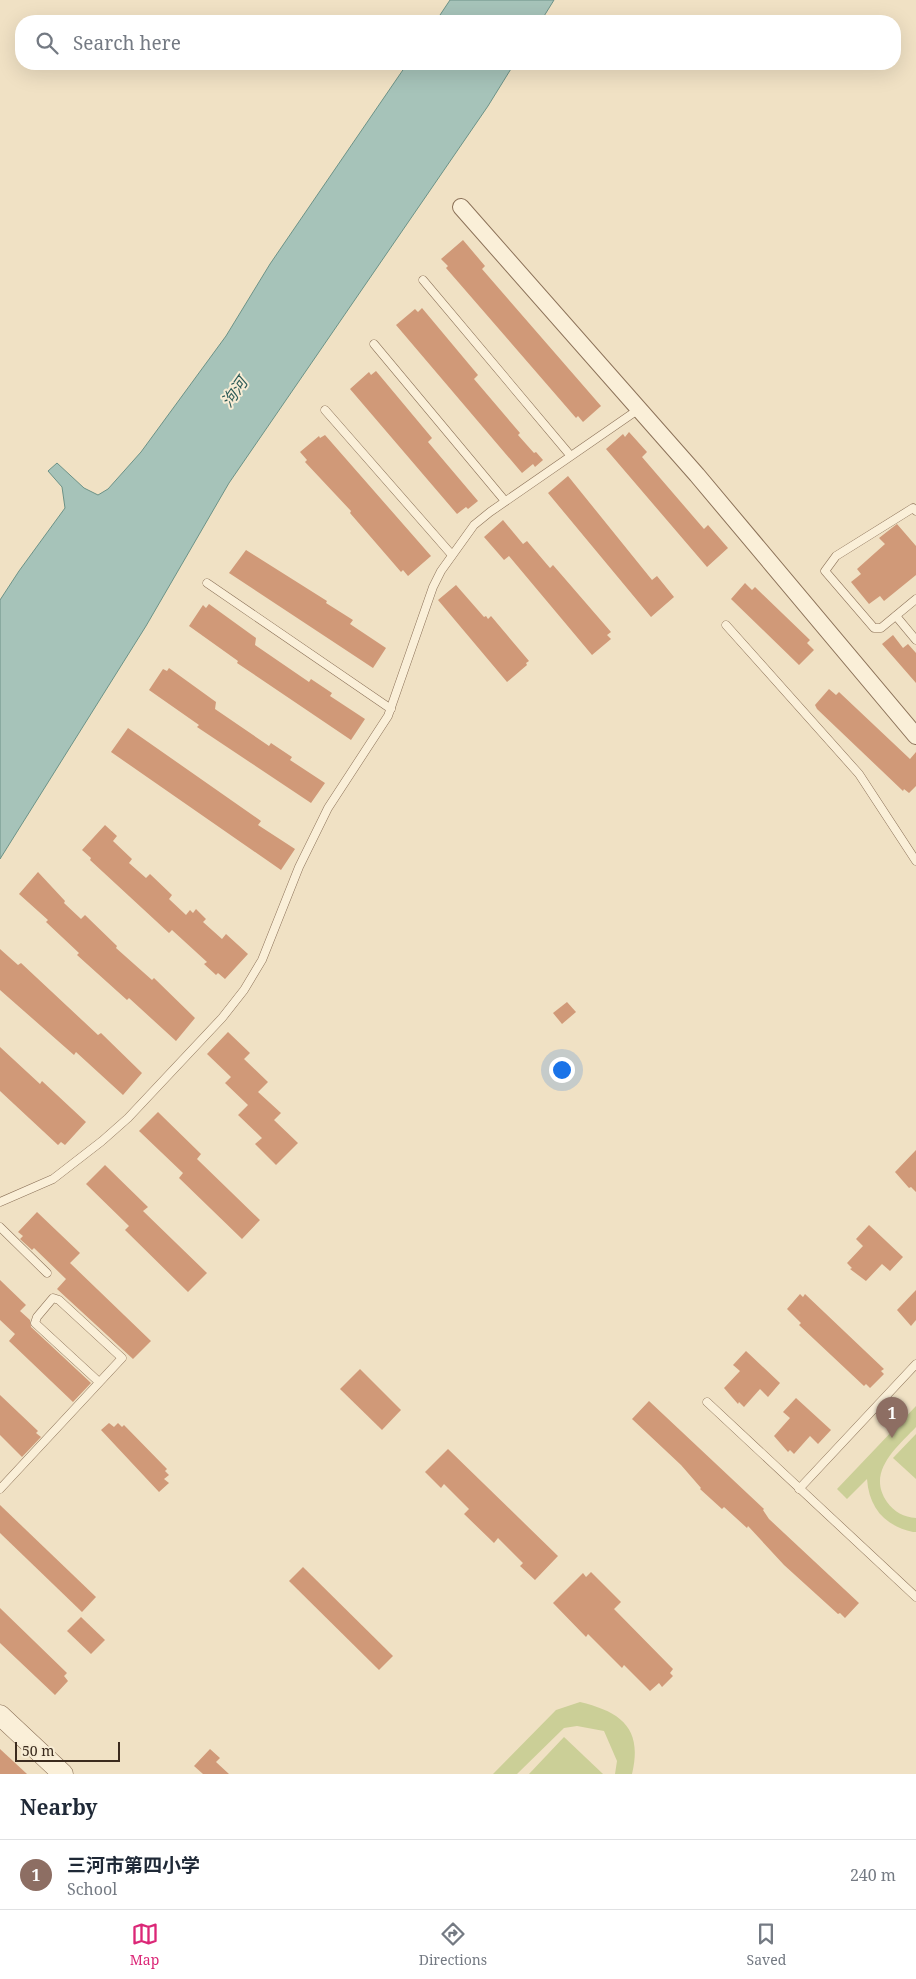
<!DOCTYPE html>
<html lang="en">
<head>
<meta charset="utf-8">
<style>
  :root { --surface:#fff; --page:#f2f2f3; --text:#1f2937; --muted:#747a83; --line:#e0e1e3; --accent:#db2777 }
  body { margin:0; font-family:"Noto Serif","Noto Sans SC",serif; background:var(--page); color:var(--text) }
  .scale { position:absolute; left:15px; bottom:12px; width:105px; box-sizing:border-box; padding-left:5px; border:2px solid #3b2b1e; border-top:0; font-size:14px; line-height:18px; white-space:nowrap; color:#3b2b1e; -webkit-text-stroke:4px #f7ecd4; paint-order:stroke }
  .you { position:absolute; left:561px; top:1069px; width:18px; height:18px; margin:-12px; border:4px solid #fff; border-radius:50%; background:#1a73e8; box-shadow:0 0 0 8px #1a73e833 }
  .badge { display:grid; place-items:center; width:32px; height:32px; border-radius:50%; background:var(--accent); color:#fff; font-size:16px; font-weight:700 }
  .pin { position:absolute; translate:-50% -41px; filter:drop-shadow(0 1px 2px #0008) }
  .pin::after { content:''; position:absolute; top:26px; width:18px; height:15px; background:inherit; clip-path:polygon(0 0,100% 0,50% 100%) }
  .list { margin:0; padding:0; list-style:none }
  h2 { display:flex; justify-content:space-between; align-items:center; height:65px; margin:0; padding:0 20px; font-size:21px }
  h2 small { font-size:16px; font-weight:400; color:var(--muted) }
  .list li { display:grid; grid-template-columns:32px 1fr auto; gap:15px; align-items:center; box-sizing:border-box; height:70px; padding:0 20px; border-top:1px solid var(--line) }
  .list b { display:block; font-size:19px; white-space:nowrap }
  .list p { margin:0; font-size:16px; white-space:nowrap; color:var(--muted) }
  .list em { font-size:16px; font-style:normal; color:var(--muted) }
  .icon { flex:none; width:28px; height:28px; fill:none; stroke:currentColor; stroke-width:2; stroke-linecap:round; stroke-linejoin:round }
  .map { position:relative; flex:none; width:916px; height:1774px; overflow:hidden }
  .search { position:absolute; background:var(--surface); box-shadow:0 5px 20px #0002; left:15px; right:15px; top:15px; height:55px; display:flex; align-items:center; gap:12px; box-sizing:border-box; padding:0 18px; border-radius:20px; color:var(--muted); font-size:19px }
  .sheet { height:135px; background:var(--surface) }
  nav { display:flex; justify-content:space-around; align-items:center; box-sizing:border-box; height:70px; border-top:1px solid var(--line); background:var(--surface); font-size:14px; color:var(--muted) }
  nav a { display:grid; justify-items:center; gap:2px }
  nav .on { color:var(--accent) }
  .map>svg:first-child { display:block }
  .green { fill:#cbcf97 }
  .water { fill:#a6c3b9; stroke:#6c9287 }
  .building { fill:#d09978 }
  .lines { fill:none; stroke-linecap:round; stroke-linejoin:round }
  .service-casing { stroke:#8c7259; stroke-width:9 }
  .minor-casing { stroke:#8c7259; stroke-width:18 }
  .tertiary-casing { stroke:#8c7259; stroke-width:21 }
  .service { stroke:#faefd8; stroke-width:8 }
  .minor { stroke:#faefd8; stroke-width:16 }
  .tertiary { stroke:#faefd8; stroke-width:20 }
  .labels { text-anchor:middle; dominant-baseline:central; stroke-width:4; stroke-linejoin:round; paint-order:stroke }
  .water-label { font-size:16px; font-style:italic; fill:#2d5b57; stroke:#f7ecd4 }
</style>
</head>
<body>
<div class="map">
<svg width="916" height="1774" viewBox="0 0 916 1774">
  <rect width="100%" height="100%" fill="#f0e1c4"/>
  <!-- green -->
  <g class="green">
    <path d="M916,1406V1427C897,1447 866,1472 887,1502C894,1512 904,1517 916,1518V1532H913C885,1526 869,1508 867,1479L847,1499L837,1489Z"/>
    <polygon points="916,1434 916,1479 893,1458"/>
    <path d="M580,1702C621,1712 643,1728 632,1774H615L617,1761L604,1731L577,1726L564,1728L517,1774H493L556,1710Z"/>
    <polygon points="564,1737 603,1774 529,1774"/>
  </g>
  <!-- water -->
  <g class="water">
    <polygon points="450,0 554,0 541,21 436,21"/>
    <polygon points="407,64 514,64 488,106 229,483 146,626 0,859 0,600 19,571 65,508 62,487 48,471 57,463 84,488 98,495 108,489 141,452 226,336 270,264"/>
  </g>
  <!-- building -->
  <g class="building">
    <polygon points="463,240 485,266 482,269 601,406 583,422 578,416 576,418 446,268 448,266 441,259"/>
    <polygon points="422,308 478,375 474,379 520,433 518,435 534,453 536,452 543,460 535,467 533,464 522,473 396,325 415,309 418,312"/>
    <polygon points="376,371 432,438 428,442 478,501 468,509 466,507 457,514 350,389 369,372 371,375"/>
    <polygon points="629,432 647,452 642,457 704,529 708,525 728,548 707,567 606,449 623,434 625,437"/>
    <polygon points="325,435 431,556 408,576 403,570 401,572 350,513 351,511 305,462 307,460 300,452 319,436 320,438"/>
    <polygon points="568,476 652,580 657,576 674,597 651,617 548,493"/>
    <polygon points="503,520 523,544 527,541 550,568 553,565 611,632 607,635 611,639 592,655 509,556 504,560 484,537"/>
    <polygon points="897,524 916,546 916,575 884,601 880,596 869,604 851,582 861,574 857,569 885,544 879,538"/>
    <polygon points="246,550 327,601 326,603 353,620 350,624 386,648 373,668 229,573"/>
    <polygon points="745,583 752,590 755,587 810,640 807,643 814,650 799,665 731,599"/>
    <polygon points="456,585 484,617 486,616 488,619 491,616 529,661 526,663 527,665 507,682 438,600"/>
    <polygon points="209,604 256,638 255,645 309,682 311,679 332,693 330,696 365,719 351,740 237,663 238,661 189,626 203,605 206,608"/>
    <polygon points="893,635 903,648 908,644 916,653 916,683 882,644"/>
    <polygon points="169,668 216,702 215,709 269,746 271,743 292,757 290,760 325,783 311,803 197,727 199,725 149,690 163,669 167,671"/>
    <polygon points="829,689 836,695 839,692 910,759 916,752 916,786 909,793 904,789 903,791 817,709 815,705"/>
    <polygon points="128,728 261,821 258,825 295,849 281,870 111,752"/>
    <polygon points="105,825 117,836 113,841 132,859 129,863 146,878 150,874 172,895 169,899 186,915 190,910 193,913 196,909 206,919 203,922 222,939 226,934 248,954 225,979 218,973 216,975 204,964 207,962 172,930 169,933 90,860 91,858 82,850"/>
    <polygon points="38,872 65,901 64,903 81,919 85,915 117,946 116,948 152,980 154,978 195,1018 176,1041 129,998 127,1000 77,955 79,953 46,922 48,920 19,894"/>
    <polygon points="0,949 18,965 21,963 98,1035 101,1033 142,1073 123,1095 76,1052 74,1055 0,990"/>
    <polygon points="567,1002 576,1012 562,1024 553,1013"/>
    <polygon points="228,1032 250,1053 244,1059 268,1082 258,1092 281,1113 274,1120 298,1143 276,1165 255,1144 262,1138 238,1115 248,1105 225,1083 231,1077 207,1054"/>
    <polygon points="0,1047 40,1084 42,1081 86,1122 65,1145 61,1142 58,1145 0,1091"/>
    <polygon points="158,1112 201,1154 197,1159 260,1220 242,1239 179,1178 183,1173 139,1131"/>
    <polygon points="916,1150 916,1192 911,1187 909,1188 895,1172"/>
    <polygon points="105,1165 148,1207 143,1211 207,1273 188,1292 125,1230 129,1226 86,1184"/>
    <polygon points="37,1212 80,1253 70,1263 151,1341 133,1359 57,1289 66,1279 34,1248 32,1250 20,1239 23,1236 18,1232"/>
    <polygon points="869,1225 903,1257 890,1271 882,1264 866,1281 850,1269 852,1268 847,1263 863,1246 856,1239"/>
    <polygon points="0,1280 26,1305 20,1311 30,1320 31,1327 91,1383 73,1402 9,1341 15,1334 0,1320"/>
    <polygon points="916,1290 916,1320 911,1326 897,1310"/>
    <polygon points="800,1294 803,1297 805,1294 884,1369 881,1371 884,1374 870,1388 866,1384 864,1386 799,1325 801,1323 787,1309"/>
    <polygon points="746,1351 780,1383 768,1397 760,1389 744,1407 739,1402 738,1404 724,1388 740,1371 733,1365"/>
    <polygon points="360,1369 401,1410 382,1430 340,1389"/>
    <polygon points="0,1395 38,1431 36,1433 41,1437 22,1457 0,1435"/>
    <polygon points="796,1398 831,1430 818,1444 810,1436 794,1454 790,1450 788,1452 774,1436 790,1418 783,1412"/>
    <polygon points="649,1401 764,1509 763,1510 769,1519 859,1603 845,1618 840,1613 838,1614 784,1565 748,1526 747,1528 724,1507 722,1509 700,1489 701,1488 681,1465 632,1419"/>
    <polygon points="109,1423 114,1427 118,1423 122,1427 124,1425 167,1469 165,1471 169,1475 164,1479 169,1483 159,1492 101,1430"/>
    <polygon points="448,1449 558,1556 535,1580 520,1566 523,1563 498,1538 494,1543 464,1514 469,1509 444,1484 441,1488 425,1472"/>
    <polygon points="0,1505 96,1597 82,1612 0,1533"/>
    <polygon points="303,1567 393,1656 379,1670 289,1581"/>
    <polygon points="591,1572 621,1602 614,1609 673,1669 670,1673 673,1676 662,1687 659,1683 650,1691 624,1665 622,1668 588,1634 586,1637 553,1603 583,1573 586,1577"/>
    <polygon points="0,1608 67,1673 64,1676 68,1681 55,1695 0,1643"/>
    <polygon points="81,1617 105,1640 91,1654 67,1631"/>
    <polygon points="0,1749 27,1774 0,1774"/>
    <polygon points="210,1749 220,1758 216,1762 229,1774 203,1774 194,1766"/>
  </g>
  <g class="lines">
    <!-- service casing -->
    <g class="service-casing">
      <g id="service">
        <polyline points="423,280 570,455"/>
        <polyline points="374,344 505,501"/>
        <polyline points="325,410 452,555"/>
        <polyline points="916,511 913,508 836,556 825,571 874,628 881,628 916,599"/>
        <polyline points="207,583 391,709"/>
        <polyline points="896,616 916,640"/>
        <polyline points="726,625 859,774 916,861"/>
        <polyline points="0,1202 53,1179 102,1141 128,1118 222,1018 244,990 262,960 299,867 328,808 388,716 433,587 441,571 474,525 490,512 639,409"/>
        <polyline points="0,1227 47,1273"/>
        <polyline points="707,1402 916,1597"/>
        <polyline points="0,1489 122,1358 59,1300 53,1298 37,1317 35,1323 99,1382"/>
        <polyline points="799,1489 916,1364"/>
      </g>
    </g>
    <!-- minor casing -->
    <g class="minor-casing">
      <polyline id="minor" points="461,207 697,475 916,736"/>
    </g>
    <!-- tertiary casing -->
    <g class="tertiary-casing">
      <polyline id="tertiary" points="0,1715 63,1774"/>
    </g>
    <!-- service -->
    <use href="#service" class="service"/>
    <!-- minor -->
    <use href="#minor" class="minor"/>
    <!-- tertiary -->
    <use href="#tertiary" class="tertiary"/>
  </g>
  <g class="labels">
    <!-- water labels -->
    <g class="water-label">
      <text transform="translate(234 392) rotate(-55)">泃河</text>
    </g>
  </g>
</svg>
<div class="scale">50 m</div>
<div class="you"></div>
<div class="pin badge" style="left:892px;top:1438px;background:#8d6e63">1</div>
<div class="search"><svg class="icon" aria-label="search" viewBox="0 0 24 24"><circle cx="10" cy="10" r="6"/><path d="M15 15l6 6"/></svg>Search here</div>
</div>
<section class="sheet">
<h2>Nearby<small></small></h2>
<ul class="list">
<li><span class="badge" style="background:#8d6e63">1</span><div><b>三河市第四小学</b><p>School</p></div><em>240 m</em></li>
</ul>
</section>
<nav>
<a class="on"><svg class="icon" aria-label="map" viewBox="0 0 24 24"><path d="M3 6l6-2 6 2 6-2v14l-6 2-6-2-6 2zM9 4v14M15 6v14"/></svg>Map</a>
<a><svg class="icon" aria-label="directions" viewBox="0 0 24 24"><path d="M12 3l9 9-9 9-9-9zM9 14v-3h6M13 9l2 2-2 2"/></svg>Directions</a>
<a><svg class="icon" aria-label="saved" viewBox="0 0 24 24"><path d="M7 4h10v16l-5-4-5 4z"/></svg>Saved</a>
</nav>
</body>
</html>
